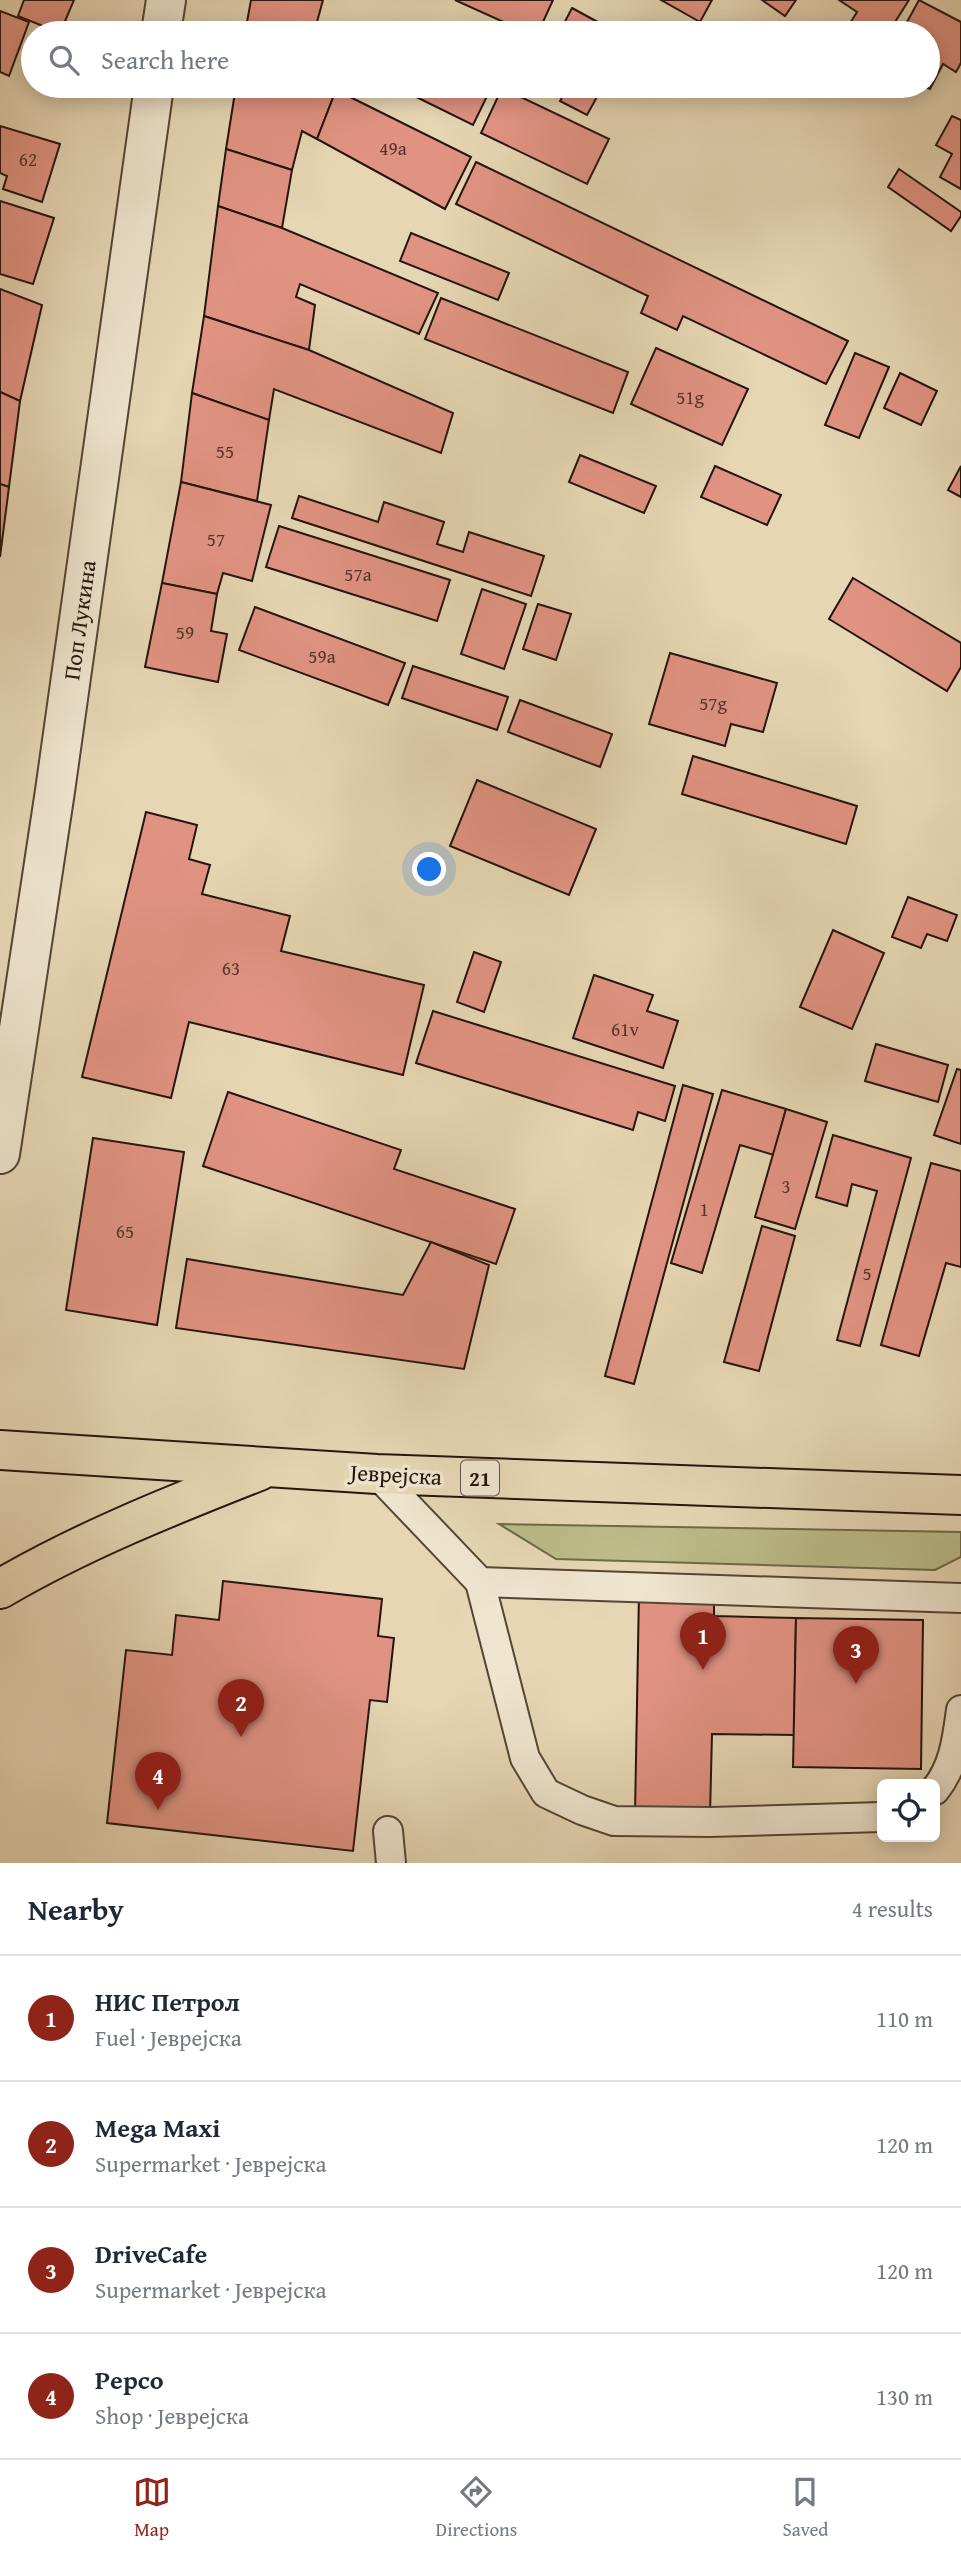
<!DOCTYPE html>
<html lang="en">
<head>
<meta charset="utf-8">
<style>
  :root { --surface:#fff; --page:#f6f6f7; --text:#1f2937; --muted:#747a83; --line:#e0e1e3; --accent:#8f2418 }
  body { margin:0; font-family:"Gentium Book Plus",serif; background:var(--page); color:var(--text) }
  .controls { position:absolute; right:21px; bottom:21px; display:grid; overflow:hidden; border-radius:10px; box-shadow:0 4px 18px #0003 }
  .controls button { width:63px; height:63px; display:grid; place-items:center; padding:0; border:0; border-bottom:2px solid var(--line); background:var(--surface); color:var(--text); font:35px sans-serif }
  .you { position:absolute; left:430px; top:870px; width:24px; height:24px; margin:-18px; border:5px solid #fff; border-radius:50%; background:#1a73e8; box-shadow:0 0 0 10px #1a73e833 }
  .badge { display:grid; place-items:center; width:46px; height:46px; border-radius:50%; background:var(--accent); color:#fff; font-size:23px; font-weight:700 }
  .pin { position:absolute; translate:-50% -58px; filter:drop-shadow(0 2px 4px #0008) }
  .pin::after { content:''; position:absolute; top:37px; width:24px; height:21px; background:inherit; clip-path:polygon(0 0,100% 0,50% 100%) }
  .list { margin:0; padding:0; list-style:none }
  h2 { display:flex; justify-content:space-between; align-items:center; height:91px; margin:0; padding:0 28px; font-size:30px }
  h2 small { font-size:23px; font-weight:400; color:var(--muted) }
  .list li { display:grid; grid-template-columns:46px 1fr auto; gap:21px; align-items:center; box-sizing:border-box; height:126px; padding:0 28px; border-top:2px solid var(--line) }
  .list b { display:block; font-size:26px; white-space:nowrap }
  .list p { margin:0; font-size:23px; white-space:nowrap; color:var(--muted) }
  .list em { font-size:23px; font-style:normal; color:var(--muted) }
  .icon { flex:none; width:38px; height:38px; fill:none; stroke:currentColor; stroke-width:2; stroke-linecap:round; stroke-linejoin:round }
  .map { position:relative; flex:none; width:961px; height:1863px; overflow:hidden }
  .search { position:absolute; background:var(--surface); box-shadow:0 4px 18px #0003; left:21px; right:21px; top:21px; height:77px; display:flex; align-items:center; gap:18px; box-sizing:border-box; padding:0 24px; border-radius:38px; color:var(--muted); font-size:26px }
  .sheet { height:595px; background:var(--surface) }
  nav { display:flex; justify-content:space-around; align-items:center; box-sizing:border-box; height:98px; border-top:2px solid var(--line); background:var(--surface); font-size:19px; color:var(--muted) }
  nav a { display:grid; justify-items:center; gap:4px }
  nav .on { color:var(--accent) }
  .map>svg:first-child { display:block }
  .green { fill:#bbbc89; stroke:#70684a; stroke-width:2 }
  .building { fill:#e19383; stroke:#25150b; stroke-width:2 }
  .lines { fill:none; stroke-linecap:round; stroke-linejoin:round }
  .service-casing { stroke:#554535; stroke-width:32 }
  .tertiary-casing { stroke:#554535; stroke-width:42 }
  .primary-casing { stroke:#25150b; stroke-width:42 }
  .service { stroke:#efe4ce; stroke-width:28 }
  .tertiary { stroke:#efe4ce; stroke-width:38 }
  .primary { stroke:#e6d6b4; stroke-width:38 }
  .labels { text-anchor:middle; dominant-baseline:central; stroke-width:7; stroke-linejoin:round; paint-order:stroke }
  .number-label { font-size:19px; fill:#543429 }
  .shield { fill:#efe4ce; stroke:#625346; stroke-width:2 }
  .shield-label { font-size:21px; font-weight:bold; fill:#25150b }
  .street-label { font-size:23px; fill:#25150b; stroke:#efe4ce }
</style>
</head>
<body>
<div class="map">
<svg width="961" height="1863" viewBox="0 0 961 1863">
  <rect width="100%" height="100%" fill="#e6d6b4"/>
  <filter id="stains"><feTurbulence type="fractalNoise" baseFrequency=".00286" numOctaves="4"/><feColorMatrix values="0 0 0 0 .2 0 0 0 0 .09 0 0 0 0 .02 0 0 0 .5 -.17"/></filter>
  <radialGradient id="worn" r=".72"><stop offset=".6" stop-color="#630" stop-opacity="0"/><stop offset="1" stop-color="#630" stop-opacity=".3"/></radialGradient>
  <!-- green -->
  <polygon class="green" points="499,1524 961,1532 961,1557 935,1570 556,1559"/>
  <!-- building -->
  <g class="building">
    <polygon points="24,0 74,0 60,33 18,16"/>
    <polygon points="251,0 323,0 314,33 245,33"/>
    <polygon points="455,0 553,0 538,33 528,33"/>
    <polygon points="661,0 712,0 700,22"/>
    <polygon points="762,0 796,0 785,16"/>
    <polygon points="839,0 909,0 888,33 844,33 857,12"/>
    <polygon points="919,0 961,22 961,63 956,72 943,64 930,89 924,86 928,86 928,33 901,33"/>
    <polygon points="572,8 618,33 559,33"/>
    <polygon points="0,11 29,22 9,76 0,72"/>
    <polygon points="236,86 328,86 336,90 317,139 302,131 292,170 226,149"/>
    <polygon points="394,86 492,86 473,125"/>
    <polygon points="555,86 603,86 587,115 560,101 566,91"/>
    <polygon points="502,88 609,139 587,184 481,133"/>
    <polygon points="336,90 471,157 445,209 317,139"/>
    <polygon points="952,116 961,120 961,189 940,177 952,154 936,145"/>
    <polygon points="0,126 60,144 42,202 3,189 7,176 0,173"/>
    <polygon points="226,149 292,170 282,228 218,206"/>
    <polygon points="476,162 848,341 826,384 683,316 677,330 641,313 648,296 456,204"/>
    <polygon points="899,169 961,212 961,216 951,231 888,187"/>
    <polygon points="0,201 54,218 33,284 0,274"/>
    <polygon points="218,206 282,228 438,293 419,334 300,284 296,297 315,305 309,350 204,316"/>
    <polygon points="411,233 509,273 498,300 400,261"/>
    <polygon points="0,289 42,305 20,401 0,392"/>
    <polygon points="441,298 628,372 613,413 425,339"/>
    <polygon points="204,316 309,350 453,413 441,453 274,389 269,420 192,393"/>
    <polygon points="656,348 748,389 722,445 631,404"/>
    <polygon points="855,353 889,367 859,438 825,425"/>
    <polygon points="900,373 937,391 921,425 884,408"/>
    <polygon points="0,392 20,401 9,487 0,484"/>
    <polygon points="192,393 269,420 257,501 181,482"/>
    <polygon points="580,455 656,486 644,513 569,482"/>
    <polygon points="715,466 781,495 767,525 701,497"/>
    <polygon points="961,466 961,497 948,490"/>
    <polygon points="181,482 271,505 252,581 223,573 217,594 162,583"/>
    <polygon points="0,484 9,487 0,557"/>
    <polygon points="299,496 378,522 384,502 444,522 437,544 463,552 469,532 544,556 531,596 292,518"/>
    <polygon points="279,526 450,580 437,621 266,567"/>
    <polygon points="853,578 961,643 961,667 947,691 829,619"/>
    <polygon points="162,583 217,594 211,631 227,634 218,682 145,667"/>
    <polygon points="482,589 526,604 504,669 461,654"/>
    <polygon points="538,604 571,614 556,660 523,649"/>
    <polygon points="255,607 405,663 388,705 239,650"/>
    <polygon points="670,653 777,683 763,732 731,724 725,746 649,724"/>
    <polygon points="413,666 508,697 497,730 402,698"/>
    <polygon points="520,700 612,734 600,767 508,732"/>
    <polygon points="693,756 857,806 846,844 682,794"/>
    <polygon points="477,780 596,829 569,895 450,846"/>
    <polygon points="146,812 197,825 189,859 210,865 202,894 290,916 281,951 424,985 403,1075 189,1022 171,1098 82,1077"/>
    <polygon points="908,897 957,915 947,941 927,934 921,948 892,937"/>
    <polygon points="833,930 884,953 852,1029 800,1007"/>
    <polygon points="474,952 501,962 484,1012 457,1002"/>
    <polygon points="594,975 653,995 647,1011 678,1021 663,1068 573,1038"/>
    <polygon points="433,1011 675,1086 665,1121 638,1112 633,1130 416,1063"/>
    <polygon points="876,1044 948,1065 938,1102 865,1081"/>
    <polygon points="957,1069 961,1070 961,1144 934,1135"/>
    <polygon points="683,1085 713,1094 634,1384 605,1376"/>
    <polygon points="722,1090 786,1109 774,1155 740,1145 702,1273 671,1263"/>
    <polygon points="228,1092 401,1150 394,1169 515,1209 496,1264 203,1166"/>
    <polygon points="786,1109 827,1122 795,1229 755,1217"/>
    <polygon points="833,1135 911,1158 860,1346 837,1340 877,1191 852,1184 847,1206 816,1197"/>
    <polygon points="93,1138 184,1152 157,1325 66,1310"/>
    <polygon points="931,1163 961,1171 961,1267 946,1263 919,1356 881,1345"/>
    <polygon points="762,1226 795,1236 759,1371 724,1362"/>
    <polygon points="431,1242 489,1265 464,1369 176,1328 187,1259 403,1295"/>
    <polygon points="223,1581 382,1599 378,1636 394,1638 387,1702 370,1700 353,1851 107,1823 126,1650 172,1655 176,1615 219,1620"/>
    <polygon points="639,1592 714,1593 714,1616 796,1618 794,1735 712,1734 710,1815 635,1814"/>
    <polygon points="796,1618 923,1620 921,1769 793,1767"/>
  </g>
  <g class="lines">
    <!-- service casing -->
    <g class="service-casing">
      <g id="service">
        <polyline points="377,1474 480,1582 961,1598"/>
        <polyline points="480,1582 525,1758 546,1793 582,1810 614,1821 710,1822 882,1817"/>
        <path d="M935,1790C954,1767 957,1739 961,1710"/>
        <polyline points="388,1831 391,1863"/>
      </g>
    </g>
    <!-- tertiary casing -->
    <g class="tertiary-casing">
      <g id="tertiary">
        <polyline points="161,33 166,0"/>
        <polyline points="0,1154 55,791 154,86"/>
      </g>
    </g>
    <!-- primary casing -->
    <g class="primary-casing">
      <g id="primary">
        <polyline points="0,1450 377,1474 961,1495"/>
        <path d="M0,1589C82,1541 170,1506 259,1471"/>
      </g>
    </g>
    <!-- service -->
    <use href="#service" class="service"/>
    <!-- tertiary -->
    <use href="#tertiary" class="tertiary"/>
    <!-- primary -->
    <use href="#primary" class="primary"/>
  </g>
  <g class="labels">
    <!-- number labels -->
    <g class="number-label">
      <text x="393" y="148">49a</text>
      <text x="28" y="159">62</text>
      <text x="690" y="397">51g</text>
      <text x="225" y="451">55</text>
      <text x="216" y="539">57</text>
      <text x="358" y="574">57a</text>
      <text x="185" y="632">59</text>
      <text x="322" y="656">59a</text>
      <text x="713" y="703">57g</text>
      <text x="231" y="968">63</text>
      <text x="625" y="1029">61v</text>
      <text x="786" y="1186">3</text>
      <text x="704" y="1209">1</text>
      <text x="125" y="1231">65</text>
      <text x="867" y="1273">5</text>
    </g>
    <!-- shield labels -->
    <rect class="shield" x="461" y="1460.5" width="38" height="35" rx="5"/>
    <g class="shield-label">
      <text x="480" y="1478">21</text>
    </g>
    <!-- street labels -->
    <g class="street-label">
      <text transform="translate(79 620) rotate(-82)">Поп Лукина</text>
      <text transform="translate(396 1474) rotate(3)">Јеврејска</text>
    </g>
  </g>
  <rect width="100%" height="100%" filter="url(#stains)"/>
  <rect width="100%" height="100%" fill="url(#worn)"/>
</svg>
<div class="controls">
<button><svg class="icon" aria-label="locate" viewBox="0 0 24 24"><circle cx="12" cy="12" r="6"/><path d="M12 2v4M12 18v4M2 12h4M18 12h4"/></svg></button>
</div>
<div class="you"></div>
<div class="pin badge" style="left:703px;top:1670px">1</div>
<div class="pin badge" style="left:241px;top:1737px">2</div>
<div class="pin badge" style="left:856px;top:1684px">3</div>
<div class="pin badge" style="left:158px;top:1810px">4</div>
<div class="search"><svg class="icon" aria-label="search" viewBox="0 0 24 24"><circle cx="10" cy="10" r="6"/><path d="M15 15l6 6"/></svg>Search here</div>
</div>
<section class="sheet">
<h2>Nearby<small>4 results</small></h2>
<ul class="list">
<li><span class="badge">1</span><div><b>НИС Петрол</b><p>Fuel · Јеврејска</p></div><em>110 m</em></li>
<li><span class="badge">2</span><div><b>Mega Maxi</b><p>Supermarket · Јеврејска</p></div><em>120 m</em></li>
<li><span class="badge">3</span><div><b>DriveCafe</b><p>Supermarket · Јеврејска</p></div><em>120 m</em></li>
<li><span class="badge">4</span><div><b>Pepco</b><p>Shop · Јеврејска</p></div><em>130 m</em></li>
</ul>
</section>
<nav>
<a class="on"><svg class="icon" aria-label="map" viewBox="0 0 24 24"><path d="M3 6l6-2 6 2 6-2v14l-6 2-6-2-6 2zM9 4v14M15 6v14"/></svg>Map</a>
<a><svg class="icon" aria-label="directions" viewBox="0 0 24 24"><path d="M12 3l9 9-9 9-9-9zM9 14v-3h6M13 9l2 2-2 2"/></svg>Directions</a>
<a><svg class="icon" aria-label="saved" viewBox="0 0 24 24"><path d="M7 4h10v16l-5-4-5 4z"/></svg>Saved</a>
</nav>
</body>
</html>
